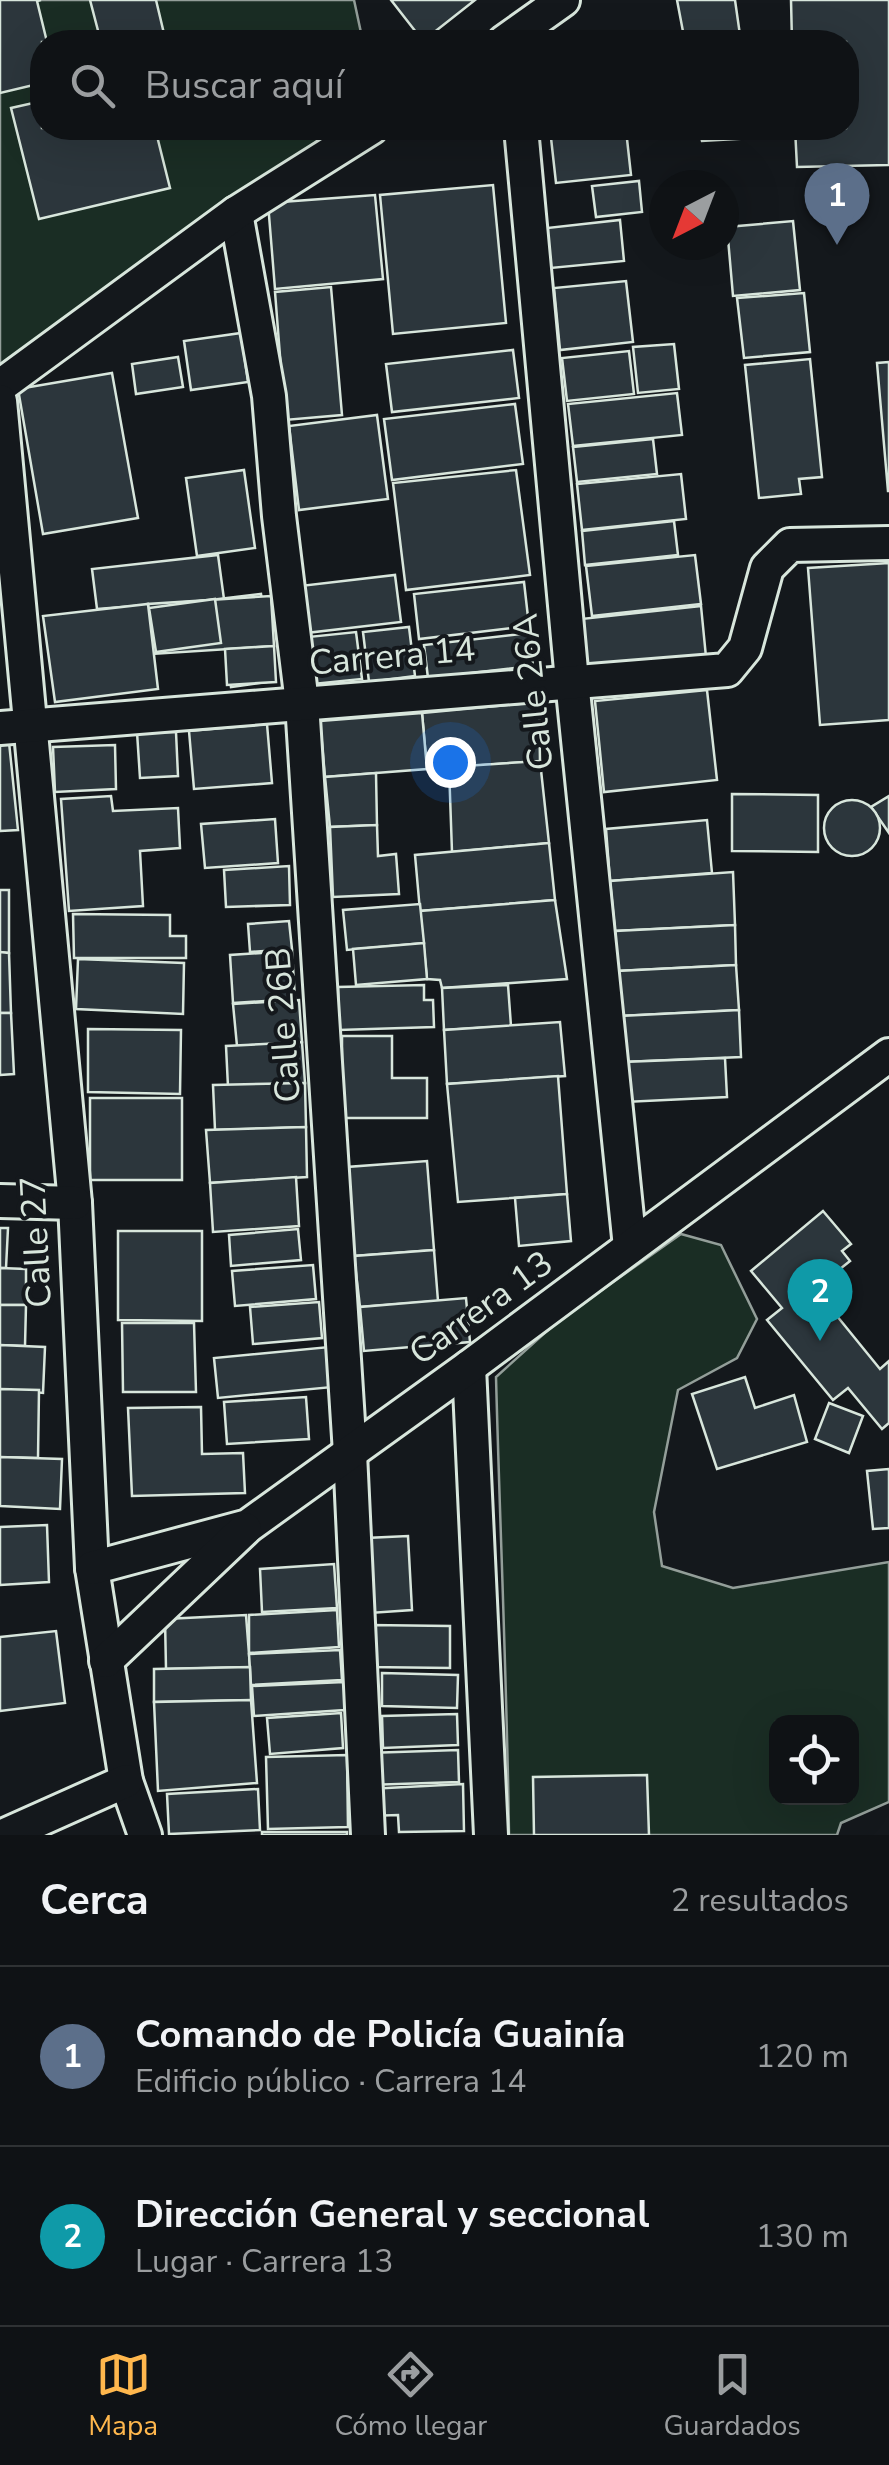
<!DOCTYPE html>
<html lang="es">
<head>
<meta charset="utf-8">
<style>
  :root { --surface:#0f1215; --page:#1d2022; --text:#f1f3f6; --muted:#9b9ea0; --line:#2f3234; --accent:#ffb74d }
  body { margin:0; font-family:"Nunito Sans",sans-serif; background:var(--page); color:var(--text) }
  .controls { position:absolute; right:30px; bottom:30px; display:grid; overflow:hidden; border-radius:20px; box-shadow:0 10px 40px #0002 }
  .controls button { width:90px; height:90px; display:grid; place-items:center; padding:0; border:0; border-bottom:2px solid var(--line); background:var(--surface); color:var(--text); font:50px sans-serif }
  .compass { position:absolute; left:649px; top:170px; width:90px; height:90px; border-radius:50%; background:var(--surface); box-shadow:0 10px 40px #0002; rotate:222deg }
  .you { position:absolute; left:450px; top:762px; width:35px; height:35px; margin:-25px; border:8px solid #fff; border-radius:50%; background:#1a73e8; box-shadow:0 0 0 15px #1a73e833 }
  .badge { display:grid; place-items:center; width:65px; height:65px; border-radius:50%; background:var(--accent); color:#fff; font-size:32px; font-weight:700 }
  .pin { position:absolute; translate:-50% -82px; filter:drop-shadow(0 2px 5px #0008) }
  .pin::after { content:''; position:absolute; top:52px; width:35px; height:30px; background:inherit; clip-path:polygon(0 0,100% 0,50% 100%) }
  .list { margin:0; padding:0; list-style:none }
  h2 { display:flex; justify-content:space-between; align-items:center; height:130px; margin:0; padding:0 40px; font-size:42px }
  h2 small { font-size:32px; font-weight:400; color:var(--muted) }
  .list li { display:grid; grid-template-columns:65px 1fr auto; gap:30px; align-items:center; box-sizing:border-box; height:180px; padding:0 40px; border-top:2px solid var(--line) }
  .list b { display:block; font-size:38px; white-space:nowrap }
  .list p { margin:0; font-size:32px; white-space:nowrap; color:var(--muted) }
  .list em { font-size:32px; font-style:normal; color:var(--muted) }
  .icon { flex:none; width:55px; height:55px; fill:none; stroke:currentColor; stroke-width:2; stroke-linecap:round; stroke-linejoin:round }
  .map { position:relative; flex:none; width:889px; height:1835px; overflow:hidden }
  .search { position:absolute; background:var(--surface); box-shadow:0 10px 40px #0002; left:30px; right:30px; top:30px; height:110px; display:flex; align-items:center; gap:25px; box-sizing:border-box; padding:0 35px; border-radius:40px; color:var(--muted); font-size:38px }
  .sheet { height:490px; background:var(--surface) }
  nav { display:flex; justify-content:space-around; align-items:center; box-sizing:border-box; height:140px; border-top:2px solid var(--line); background:var(--surface); font-size:28px; color:var(--muted) }
  nav a { display:grid; justify-items:center; gap:5px }
  nav .on { color:var(--accent) }
  .map>svg:first-child { display:block }
  .green { fill:#1a2d24; stroke:#939e99; stroke-width:2.5; fill-rule:evenodd }
  .building { fill:#2c363c; stroke:#d8e6dc; stroke-width:2.5 }
  .lines { fill:none; stroke-linecap:round; stroke-linejoin:round }
  .street-casing { stroke:#d8e6dc; stroke-width:38 }
  .street { stroke:#14181c; stroke-width:32 }
  .labels { text-anchor:middle; dominant-baseline:central; stroke-width:8; stroke-linejoin:round; paint-order:stroke }
  .street-label { font-size:35px; fill:#d8e6dc; stroke:#14181c }
</style>
</head>
<body>
<div class="map">
<svg width="889" height="1835" viewBox="0 0 889 1835">
  <rect width="100%" height="100%" fill="#14181c"/>
  <!-- green -->
  <g class="green">
    <polygon points="0,0 354,0 363,42 42,42 42,128 335,128 0,374"/>
    <path d="M681,1234L721,1245L757,1319L737,1358L678,1390L654,1512L662,1566L733,1588L889,1562V1802L841,1823L837,1835H509C507,1682 500,1530 496,1377L558,1321ZM776,1722H852V1798H776Z"/>
  </g>
  <!-- building -->
  <g class="building">
    <polygon points="0,0 41,0 37,1 47,42 42,42 42,83 0,93"/>
    <polygon points="90,0 156,0 166,42 101,42"/>
    <polygon points="391,0 475,0 423,41"/>
    <polygon points="677,0 735,0 741,42 685,42"/>
    <polygon points="791,0 889,0 889,165 797,167 795,128 846,128 846,42 792,42"/>
    <polygon points="42,101 42,128 155,128 170,188 39,219 11,108"/>
    <polygon points="699,128 752,128 753,138 702,141"/>
    <polygon points="626,130 631,175 556,183 551,138"/>
    <polygon points="639,181 642,212 596,217 592,186"/>
    <polygon points="493,185 506,323 393,334 380,195"/>
    <polygon points="375,195 383,279 275,289 268,203"/>
    <polygon points="620,220 624,261 551,268 547,228"/>
    <polygon points="793,221 800,290 733,296 727,227"/>
    <polygon points="626,281 633,342 560,350 554,288"/>
    <polygon points="331,287 342,415 285,420 275,292"/>
    <polygon points="804,293 810,352 744,358 737,298"/>
    <polygon points="241,333 248,382 191,390 184,341"/>
    <polygon points="674,344 679,389 638,393 633,347"/>
    <polygon points="513,350 519,398 392,412 386,364"/>
    <polygon points="629,351 634,394 567,401 562,358"/>
    <polygon points="178,357 183,387 136,394 132,364"/>
    <polygon points="810,359 822,477 799,479 801,494 759,498 745,365"/>
    <polygon points="889,362 889,491 888,491 877,363"/>
    <polygon points="112,373 138,518 43,534 18,389"/>
    <polygon points="677,393 682,435 573,446 568,404"/>
    <polygon points="515,404 523,464 392,480 384,419"/>
    <polygon points="377,415 388,499 299,510 289,426"/>
    <polygon points="653,439 657,474 577,482 573,447"/>
    <polygon points="244,470 255,548 197,556 186,478"/>
    <polygon points="516,470 530,575 406,590 393,483"/>
    <polygon points="681,474 686,519 582,530 577,484"/>
    <polygon points="674,521 678,555 585,565 582,531"/>
    <polygon points="218,555 224,599 97,609 92,569"/>
    <polygon points="695,555 701,604 592,616 586,566"/>
    <polygon points="889,563 889,720 820,725 808,568"/>
    <polygon points="395,575 401,622 306,633 300,586"/>
    <polygon points="524,582 529,626 419,639 414,594"/>
    <polygon points="261,594 274,681 231,687 218,599"/>
    <polygon points="271,596 274,646 152,654 148,604"/>
    <polygon points="215,599 221,643 156,652 149,608"/>
    <polygon points="148,604 158,689 55,702 43,616"/>
    <polygon points="701,606 706,657 586,670 581,619"/>
    <polygon points="409,627 415,676 369,682 363,632"/>
    <polygon points="356,632 362,679 313,684 308,637"/>
    <polygon points="529,633 533,666 428,678 424,645"/>
    <polygon points="274,646 276,682 227,685 225,649"/>
    <polygon points="707,690 717,780 604,792 595,701"/>
    <polygon points="539,702 540,761 427,769 422,713"/>
    <polygon points="422,713 427,769 325,777 320,721"/>
    <polygon points="267,724 272,783 194,789 189,731"/>
    <polygon points="137,732 176,732 178,776 140,778"/>
    <polygon points="9,742 18,830 0,831 0,743"/>
    <polygon points="115,745 116,789 55,792 53,747"/>
    <polygon points="540,761 549,843 452,852 449,767"/>
    <polygon points="376,773 377,825 330,827 325,777"/>
    <polygon points="732,794 818,795 818,852 732,851"/>
    <polygon points="111,796 113,811 178,808 180,848 140,851 143,906 69,911 61,799"/>
    <polygon points="889,796 889,833 871,807"/>
    <circle cx="852" cy="828" r="28"/>
    <polygon points="275,819 278,863 205,868 201,824"/>
    <polygon points="707,820 712,873 610,881 606,829"/>
    <polygon points="377,825 378,856 396,854 399,894 333,897 330,827"/>
    <polygon points="549,843 555,900 420,911 415,855"/>
    <polygon points="289,866 290,905 226,907 224,870"/>
    <polygon points="733,872 735,925 615,931 610,881"/>
    <polygon points="0,890 9,890 9,953 0,952"/>
    <polygon points="555,900 567,979 442,988 440,980 427,979 420,911"/>
    <polygon points="420,904 424,943 347,950 343,910"/>
    <polygon points="73,914 170,915 170,936 186,936 186,958 74,958"/>
    <polygon points="289,921 292,949 250,952 248,924"/>
    <polygon points="735,925 736,965 617,971 615,931"/>
    <polygon points="424,943 427,979 356,985 353,949"/>
    <polygon points="292,951 295,999 233,1003 230,955"/>
    <polygon points="0,952 9,953 11,1013 0,1013"/>
    <polygon points="78,959 184,963 183,1014 76,1009"/>
    <polygon points="736,965 739,1010 620,1016 617,971"/>
    <polygon points="424,985 424,1000 433,1000 434,1027 339,1030 338,987"/>
    <polygon points="508,985 511,1026 444,1030 442,988"/>
    <polygon points="299,1000 302,1042 237,1046 233,1004"/>
    <polygon points="739,1010 741,1057 623,1062 620,1016"/>
    <polygon points="0,1013 11,1013 14,1074 0,1075"/>
    <polygon points="560,1022 565,1076 447,1084 444,1030"/>
    <polygon points="88,1029 181,1030 180,1094 88,1092"/>
    <polygon points="342,1036 392,1036 392,1078 427,1078 427,1118 342,1118"/>
    <polygon points="302,1042 305,1083 228,1087 226,1046"/>
    <polygon points="725,1058 727,1097 625,1102 623,1062"/>
    <polygon points="558,1076 567,1194 458,1202 447,1084"/>
    <polygon points="305,1083 306,1127 215,1130 213,1085"/>
    <rect x="90" y="1098" width="92" height="82"/>
    <polygon points="306,1127 307,1177 210,1183 206,1130"/>
    <polygon points="427,1161 434,1250 354,1256 347,1167"/>
    <polygon points="296,1177 299,1226 213,1232 210,1183"/>
    <polygon points="567,1194 571,1241 519,1246 515,1198"/>
    <polygon points="823,1211 851,1244 842,1251 850,1261 815,1289 880,1369 889,1361 889,1423 882,1429 848,1388 833,1400 767,1320 782,1308 751,1271"/>
    <polygon points="0,1228 8,1228 6,1268 0,1268"/>
    <polygon points="298,1229 301,1260 231,1266 229,1235"/>
    <polygon points="118,1231 202,1231 202,1321 118,1320"/>
    <polygon points="434,1250 438,1301 360,1307 354,1256"/>
    <polygon points="313,1265 316,1299 235,1306 232,1271"/>
    <polygon points="0,1268 26,1269 26,1305 0,1305"/>
    <polygon points="466,1298 470,1342 364,1351 360,1307"/>
    <polygon points="319,1302 322,1338 253,1344 250,1307"/>
    <polygon points="0,1305 26,1305 25,1346 0,1345"/>
    <polygon points="122,1323 194,1323 196,1392 123,1392"/>
    <polygon points="0,1345 45,1347 43,1393 0,1389"/>
    <polygon points="329,1347 333,1387 218,1398 214,1358"/>
    <polygon points="745,1377 755,1408 794,1395 807,1442 717,1469 692,1394"/>
    <polygon points="0,1389 39,1390 38,1458 0,1457"/>
    <polygon points="306,1397 309,1439 227,1444 224,1402"/>
    <polygon points="829,1403 863,1416 849,1453 815,1439"/>
    <polygon points="201,1407 202,1454 243,1453 245,1493 132,1496 128,1408"/>
    <polygon points="0,1457 62,1459 60,1509 0,1506"/>
    <polygon points="889,1469 889,1528 873,1529 867,1471"/>
    <polygon points="47,1525 49,1582 0,1585 0,1527"/>
    <polygon points="408,1536 412,1610 370,1613 366,1538"/>
    <polygon points="334,1564 337,1608 262,1612 260,1569"/>
    <polygon points="337,1610 339,1647 249,1653 249,1615"/>
    <polygon points="246,1615 250,1667 166,1669 165,1619"/>
    <polygon points="369,1625 450,1626 450,1668 368,1667"/>
    <polygon points="56,1631 65,1703 0,1711 0,1637"/>
    <polygon points="340,1650 342,1680 251,1685 249,1654"/>
    <polygon points="250,1667 251,1700 154,1702 154,1669"/>
    <polygon points="382,1673 458,1675 457,1708 382,1706"/>
    <polygon points="344,1682 345,1710 254,1716 252,1686"/>
    <polygon points="251,1700 257,1783 158,1791 154,1702"/>
    <polygon points="341,1713 343,1748 270,1754 267,1718"/>
    <polygon points="457,1714 458,1745 383,1748 382,1716"/>
    <polygon points="458,1750 459,1782 368,1785 367,1753"/>
    <polygon points="347,1755 348,1827 268,1829 266,1757"/>
    <polygon points="647,1775 649,1835 534,1835 533,1777"/>
    <polygon points="463,1784 464,1831 399,1832 398,1815 369,1816 368,1789"/>
    <polygon points="258,1789 260,1830 169,1834 167,1794"/>
    <rect x="262" y="1832" width="85" height="3"/>
  </g>
  <g class="lines">
    <!-- street casing -->
    <g class="street-casing">
      <g id="street">
        <polyline points="504,42 563,0"/>
        <polyline points="521,128 572,681 630,1247"/>
        <polyline points="236,213 269,396 279,516 302,703 350,1453 368,1835"/>
        <polyline points="0,386 236,213 371,128"/>
        <polyline points="0,401 75,1203 92,1568 126,1781 145,1835"/>
        <polyline points="0,728 727,670 745,648 767,568 790,545 889,543"/>
        <polyline points="0,1201 75,1203"/>
        <polyline points="469,1367 491,1835"/>
        <polyline points="92,1568 248,1526 469,1367 889,1055"/>
        <polyline points="106,1661 245,1529"/>
        <polyline points="5,1835 126,1781"/>
      </g>
    </g>
    <!-- street -->
    <use href="#street" class="street"/>
  </g>
  <g class="labels">
    <!-- street labels -->
    <g class="street-label">
      <text transform="translate(392 656) rotate(-5)">Carrera 14</text>
      <text transform="translate(533 692) rotate(-96)">Calle 26A</text>
      <text transform="translate(283 1025) rotate(-94)">Calle 26B</text>
      <text transform="translate(36 1242) rotate(-93)">Calle 27</text>
      <text transform="translate(481 1308) rotate(-36)">Carrera 13</text>
    </g>
  </g>
</svg>
<div class="controls">
<button><svg class="icon" aria-label="locate" viewBox="0 0 24 24"><circle cx="12" cy="12" r="6"/><path d="M12 2v4M12 18v4M2 12h4M18 12h4"/></svg></button>
</div>
<svg class="compass" viewBox="-18 -18 36 36"><path d="M0-13l5 13h-10z" fill="#e53935"/><path d="M0 13l5-13h-10z" fill="#9b9ea0"/></svg>
<div class="you"></div>
<div class="pin badge" style="left:837px;top:245px;background:#5c6f8a">1</div>
<div class="pin badge" style="left:820px;top:1341px;background:#0f9aa8">2</div>
<div class="search"><svg class="icon" aria-label="search" viewBox="0 0 24 24"><circle cx="10" cy="10" r="6"/><path d="M15 15l6 6"/></svg>Buscar aquí</div>
</div>
<section class="sheet">
<h2>Cerca<small>2 resultados</small></h2>
<ul class="list">
<li><span class="badge" style="background:#5c6f8a">1</span><div><b>Comando de Policía Guainía</b><p>Edificio público · Carrera 14</p></div><em>120 m</em></li>
<li><span class="badge" style="background:#0f9aa8">2</span><div><b>Dirección General y seccional</b><p>Lugar · Carrera 13</p></div><em>130 m</em></li>
</ul>
</section>
<nav>
<a class="on"><svg class="icon" aria-label="map" viewBox="0 0 24 24"><path d="M3 6l6-2 6 2 6-2v14l-6 2-6-2-6 2zM9 4v14M15 6v14"/></svg>Mapa</a>
<a><svg class="icon" aria-label="directions" viewBox="0 0 24 24"><path d="M12 3l9 9-9 9-9-9zM9 14v-3h6M13 9l2 2-2 2"/></svg>Cómo llegar</a>
<a><svg class="icon" aria-label="saved" viewBox="0 0 24 24"><path d="M7 4h10v16l-5-4-5 4z"/></svg>Guardados</a>
</nav>
</body>
</html>
